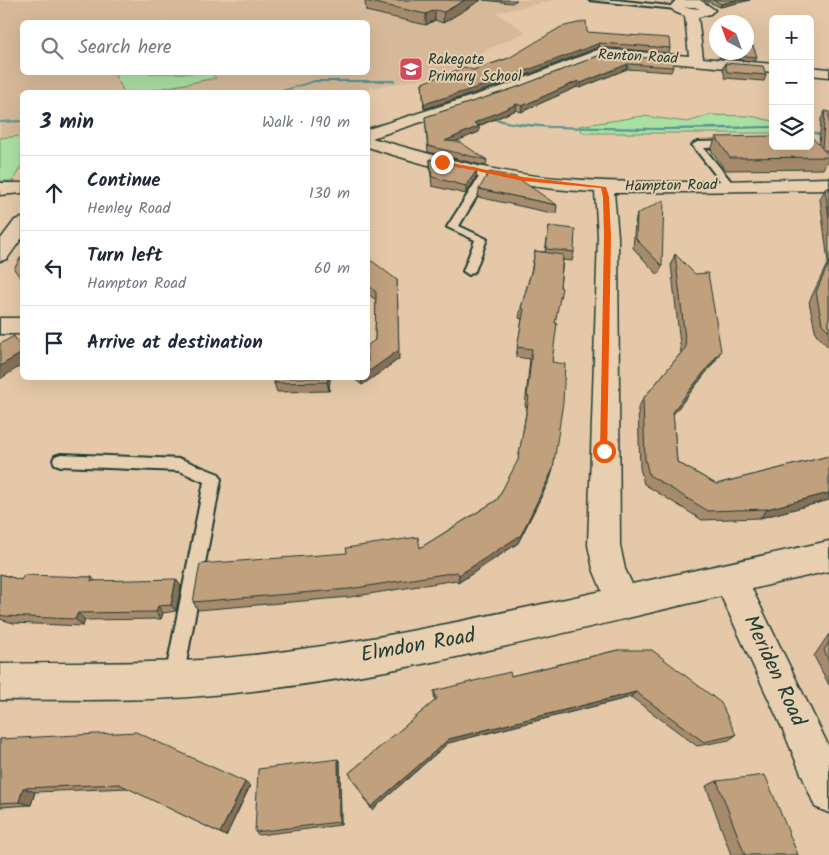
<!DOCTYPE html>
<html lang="en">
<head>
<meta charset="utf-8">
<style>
  :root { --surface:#fff; --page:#f2f2f3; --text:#1f2937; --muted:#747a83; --line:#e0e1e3 }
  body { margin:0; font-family:Kalam,sans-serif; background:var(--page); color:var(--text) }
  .controls { position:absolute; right:15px; top:15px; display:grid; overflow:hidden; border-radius:8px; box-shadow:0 5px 20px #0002 }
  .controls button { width:45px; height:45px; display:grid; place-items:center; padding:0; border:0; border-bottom:1px solid var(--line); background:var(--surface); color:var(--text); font:25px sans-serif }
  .compass { position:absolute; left:709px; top:15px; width:45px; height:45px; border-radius:50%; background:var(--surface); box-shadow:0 5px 20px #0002; rotate:319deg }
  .stop { position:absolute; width:15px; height:15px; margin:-11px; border:4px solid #ea580c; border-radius:50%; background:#fff }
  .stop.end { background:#ea580c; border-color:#fff; box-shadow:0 1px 5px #0008 }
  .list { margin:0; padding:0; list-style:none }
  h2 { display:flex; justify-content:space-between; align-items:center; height:65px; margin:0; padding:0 20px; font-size:21px }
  h2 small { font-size:16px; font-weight:400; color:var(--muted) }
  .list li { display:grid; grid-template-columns:32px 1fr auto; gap:15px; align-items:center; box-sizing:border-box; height:75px; padding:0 20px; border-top:1px solid var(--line) }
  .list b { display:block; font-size:19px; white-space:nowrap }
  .list p { margin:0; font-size:16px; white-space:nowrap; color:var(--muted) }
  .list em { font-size:16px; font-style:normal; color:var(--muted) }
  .icon { flex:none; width:28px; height:28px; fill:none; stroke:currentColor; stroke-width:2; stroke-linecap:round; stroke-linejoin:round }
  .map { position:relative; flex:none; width:829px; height:855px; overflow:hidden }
  .search { position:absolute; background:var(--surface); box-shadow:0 5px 20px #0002; left:20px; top:20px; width:350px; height:55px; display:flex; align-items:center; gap:12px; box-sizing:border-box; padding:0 18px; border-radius:8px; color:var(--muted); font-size:19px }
  .panel { position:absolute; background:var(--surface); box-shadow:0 5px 20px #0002; left:20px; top:90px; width:350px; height:290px; border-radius:8px }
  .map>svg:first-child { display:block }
  .built { fill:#d6b999; fill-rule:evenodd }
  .green { fill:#abe0a3; stroke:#658e6c }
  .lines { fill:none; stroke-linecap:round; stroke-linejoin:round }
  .stream { fill:#569392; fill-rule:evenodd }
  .lane-casing { stroke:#1f3d34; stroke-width:4 }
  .street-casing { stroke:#1f3d34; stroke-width:3 }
  .lane { fill:#e8cfb0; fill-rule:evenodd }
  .street { fill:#e8cfb0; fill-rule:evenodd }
  .wall { fill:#a68a6c; stroke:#1f3d34 }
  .shaded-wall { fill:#877058; stroke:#1f3d34 }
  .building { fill:#c1a07e; stroke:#1f3d34 }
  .route { fill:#ea580c }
  .labels { text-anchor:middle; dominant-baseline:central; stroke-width:4; stroke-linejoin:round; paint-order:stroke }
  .far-street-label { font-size:15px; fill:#1f3d34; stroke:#e8cfb0 }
  .far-poi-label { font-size:15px; fill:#1f3d34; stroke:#e8cfb0; text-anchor:start }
  .near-street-label { font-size:21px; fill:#1f3d34; stroke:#e8cfb0 }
</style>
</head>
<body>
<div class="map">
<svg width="829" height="855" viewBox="0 0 829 855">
  <rect width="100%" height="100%" fill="#e5c8a8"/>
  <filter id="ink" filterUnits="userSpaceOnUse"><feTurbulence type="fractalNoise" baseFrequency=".02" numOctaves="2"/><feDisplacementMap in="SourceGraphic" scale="10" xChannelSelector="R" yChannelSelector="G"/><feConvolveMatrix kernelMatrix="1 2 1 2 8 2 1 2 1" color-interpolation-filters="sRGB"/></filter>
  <g filter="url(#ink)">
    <!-- built -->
    <path class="built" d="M0,0H555L496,13L526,32L488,49L465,65L427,78L349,92H22V136L0,138ZM22,22H368V72H22Z"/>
    <!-- green -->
    <g class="green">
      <polygon points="114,73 211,73 216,78 143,92 124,92"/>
      <polygon points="711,115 750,116 773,121 773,133 583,133 579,126 643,116 687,122"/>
      <polygon points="22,136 22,164 13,181 0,181 0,138"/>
    </g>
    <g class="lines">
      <!-- stream -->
      <g class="stream">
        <polygon points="315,80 394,80 396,81 394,82 315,82 281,92 276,92"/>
        <path d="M484,115L511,122L551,126L660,128L773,126V128C714,130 655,131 596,129C556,128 521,129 482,117V115Z"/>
        <polygon points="22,120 22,122 0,123 0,121"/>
        <polygon points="810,131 829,136 829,138 810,133"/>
      </g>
      <!-- lane casing -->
      <g class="lane-casing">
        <g id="lane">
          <polygon points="589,0 615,0 679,7 676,9"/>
          <polygon points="773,140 773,146 704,148 734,185 729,188 725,187 692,145 697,142"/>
          <polygon points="484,169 492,171 459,226 487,239 475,271 469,275 463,271 475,240 447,227"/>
          <polygon points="61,454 181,459 219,474 221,479 182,684 175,687 168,684 165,677 204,482 180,471 61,466 55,464 53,460 55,456"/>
        </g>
      </g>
      <!-- street casing -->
      <g class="street-casing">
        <g id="street">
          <path d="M676,0H700L715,10L710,14L698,17L703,58L773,64V72L602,57L514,92L372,138C433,155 493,173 557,178C647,186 738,180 829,178V190L614,193L618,236L620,545L625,569L632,584L829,541V571L752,589L829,747V813L815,807L783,730L721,596C549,636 377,682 201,696C135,702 66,699 0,700V664C66,662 134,664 200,660C335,650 470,620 602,591L593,569L588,545L598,236L595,192C518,189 441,171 368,147V129L504,86L600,49L689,56L685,16L675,12L670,7ZM683,7H695L700,9Z"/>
          <polygon points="810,67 829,69 829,77 810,75"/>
          <polygon points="0,183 22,183 22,193 0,195"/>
          <polygon points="22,218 22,238 7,259 0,261 0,240 15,220"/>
          <rect x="0" y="318" width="22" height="16"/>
        </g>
      </g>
      <!-- lane -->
      <use href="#lane" class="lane"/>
      <!-- street -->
      <use href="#street" class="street"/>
    </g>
    <!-- wall -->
    <g class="wall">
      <polygon points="368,0 481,0 443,23 435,20 426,25 366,11 365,1"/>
      <polygon points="483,0 517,0 512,3"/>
      <polygon points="704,0 750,0 720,7"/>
      <polygon points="587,32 670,48 669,53 599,47 503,84 424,109 422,83 473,70"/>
      <polygon points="719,52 746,52 757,57 755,61 720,58"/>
      <polygon points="603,54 673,67 671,72 627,69 580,88 577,87 521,112 516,110 479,126 479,132 456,141 487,160 486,166 428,152 425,117 515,88"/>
      <polygon points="725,63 766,75 764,81 725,78 723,69"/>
      <polygon points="825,111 829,112 829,160 828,160 823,169 725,170 711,150 716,137 819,144 821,119"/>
      <polygon points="430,159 477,170 476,178 466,194 432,186 430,167"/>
      <polygon points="829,188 829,348 816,334 809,302 828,262 820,199 825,189"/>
      <polygon points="479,189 557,205 556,214 478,197"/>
      <polygon points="637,214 662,266 658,275 633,248 635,223"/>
      <polygon points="549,226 574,252 572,261 563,260 560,287 555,323 552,362 553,469 550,479 518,543 458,583 456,580 350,597 198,610 193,602 420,548 497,500 518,462 527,407 525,406 530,359 516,357 522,319 519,318 521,308 531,272 535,251 545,252"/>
      <polygon points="675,254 716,360 673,414 677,462 716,484 829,456 829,500 760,518 702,520 644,484 640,468 638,408 643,399 681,353 671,264"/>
      <polygon points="368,263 399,359 362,385 353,378 368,378 375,340 376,300 368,294"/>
      <polygon points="330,378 329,391 277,392 274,383"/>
      <polygon points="0,574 21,580 92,577 95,581 181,586 176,611 163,613 161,619 85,620 83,626 13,623 0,619"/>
      <polygon points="829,634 829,685 814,656"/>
      <polygon points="618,650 736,735 729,740 697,746 631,697 448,743 372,810 351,776 349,773 435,701 434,696 434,691 511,676"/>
      <polygon points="0,739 250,786 226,836 128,788 35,792 31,805 0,807"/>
      <polygon points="338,759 340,763 341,825 259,835 255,832"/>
      <polygon points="717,781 798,855 731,855 706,786"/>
    </g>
    <!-- shaded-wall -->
    <g class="shaded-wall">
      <polygon points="465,0 481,0 443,23 444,12"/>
      <polygon points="737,0 750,0 720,7 721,4"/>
      <polygon points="435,10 435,20 426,25 426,14"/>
      <polygon points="600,43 599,47 503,84 424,109 424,104"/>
      <polygon points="628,64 627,69 580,88 581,83"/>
      <polygon points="578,81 577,87 521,112 522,106"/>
      <polygon points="517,104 516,110 473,128 474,123"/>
      <polygon points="479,126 479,132 445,146 445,141"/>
      <polygon points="477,170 476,178 466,194 466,186"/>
      <polygon points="397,280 399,359 362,385 361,378 368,378 368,372"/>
      <polygon points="721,351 716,360 668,421 673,411"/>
      <polygon points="22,353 22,365 0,379 0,366"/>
      <polygon points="328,378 330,378 329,391 327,382"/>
      <polygon points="553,469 550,479 518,543 458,583 459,575"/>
      <polygon points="829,493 829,500 760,518 767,509"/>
      <polygon points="176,579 181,586 176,611 171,605"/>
      <polygon points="158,606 163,613 161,619 156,612"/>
      <polygon points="78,613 85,620 83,626 75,619"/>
      <polygon points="636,692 631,697 448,743 372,810 371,807 449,739"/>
      <polygon points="338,759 340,763 341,825 339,822"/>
      <polygon points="245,782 250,786 226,836 220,833"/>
      <polygon points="23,788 35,792 31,805 19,802"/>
    </g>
    <!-- building -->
    <g class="building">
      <polygon points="368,0 465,0 444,12 435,10 426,14 365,1"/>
      <polygon points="713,0 737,0 721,4"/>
      <polygon points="586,21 587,32 669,38 670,48 600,43 504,79 424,104 422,83 465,67 473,70 509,58 561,27"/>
      <polygon points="746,46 753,46 757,57 721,54 721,52 746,52"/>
      <polygon points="603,54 672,60 673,67 628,64 581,83 578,81 522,106 517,104 474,123 479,126 445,141 460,142 487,160 428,146 425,117 515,88"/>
      <polygon points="725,63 763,66 766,75 727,72"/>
      <polygon points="825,111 829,112 829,151 824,150 822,148"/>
      <polygon points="810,135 829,156 829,157 730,158 716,137 773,136 773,146 810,146"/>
      <polygon points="430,159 477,170 466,186 432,177"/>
      <polygon points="489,172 516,177 557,205 479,189"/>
      <polygon points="829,188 829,217 825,189"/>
      <polygon points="664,200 662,266 636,239 637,214"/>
      <polygon points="549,226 575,229 574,252 546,249"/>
      <polygon points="535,251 563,255 560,287 562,288 555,323 557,323 552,362 565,364 563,402 553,469 521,535 459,575 457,572 349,589 193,602 200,564 347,553 346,548 418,537 420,548 497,500 518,460 529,397 527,396 532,349 517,347 524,309 521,308 532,269"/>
      <polygon points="675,254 695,274 708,273 721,351 673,411 677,462 716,484 829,456 829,493 767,509 708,511 649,475 645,459 643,399 686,347"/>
      <polygon points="22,255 22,280 14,269"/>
      <polygon points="372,261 397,280 399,350 368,372 368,345 375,340 376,292 368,285 368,263"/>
      <polygon points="829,263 829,331 822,324 816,292"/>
      <polygon points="14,336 22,350 22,353 0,366 0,344"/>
      <polygon points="275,378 328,378 327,382 274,383"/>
      <polygon points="0,574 21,580 24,575 92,577 91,581 176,579 171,605 158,606 156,612 78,613 75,619 4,616 0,615"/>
      <polygon points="829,642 829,661 824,650"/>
      <polygon points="618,650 652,650 721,703 736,735 704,742 636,692 449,739 371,807 349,773 437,699 434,691 510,672 511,676"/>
      <polygon points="136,732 245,782 220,833 119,784 23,788 19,802 0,803 0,739"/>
      <polygon points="338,759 339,822 255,832 258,769"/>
      <polygon points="765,775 798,855 745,855 717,781"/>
    </g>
  </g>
  <!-- route -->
  <polygon class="route" points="442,161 523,177 606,187 609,197 611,236 607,453 604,454 600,451 604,236 603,197 601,188 523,181 441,163"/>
  <!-- icons -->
  <defs>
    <g id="school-square" transform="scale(1.25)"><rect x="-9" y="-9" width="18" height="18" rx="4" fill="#d1495b" stroke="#e8cfb0"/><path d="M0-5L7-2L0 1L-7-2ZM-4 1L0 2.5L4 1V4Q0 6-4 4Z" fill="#fff"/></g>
  </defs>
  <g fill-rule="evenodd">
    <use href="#school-square" x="411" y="69"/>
  </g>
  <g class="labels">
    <!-- far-street labels -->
    <g class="far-street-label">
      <text transform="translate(638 57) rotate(3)">Renton Road</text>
      <text transform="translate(671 186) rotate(-1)">Hampton Road</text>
    </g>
    <!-- far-poi labels -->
    <g class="far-poi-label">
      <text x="428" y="60">Rakegate<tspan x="428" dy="17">Primary School</tspan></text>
    </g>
    <!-- near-street labels -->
    <g class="near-street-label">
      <text transform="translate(418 646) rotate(-10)">Elmdon Road</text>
      <text transform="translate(774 671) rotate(65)">Meriden Road</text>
    </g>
  </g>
</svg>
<div class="controls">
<button>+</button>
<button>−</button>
<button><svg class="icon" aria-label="layers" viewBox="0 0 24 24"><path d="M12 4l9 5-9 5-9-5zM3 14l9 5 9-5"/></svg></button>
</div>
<svg class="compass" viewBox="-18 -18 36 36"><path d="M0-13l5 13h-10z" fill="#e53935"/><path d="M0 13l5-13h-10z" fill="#747a83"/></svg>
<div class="stop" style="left:604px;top:451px"></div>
<div class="stop end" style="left:442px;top:162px"></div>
<div class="search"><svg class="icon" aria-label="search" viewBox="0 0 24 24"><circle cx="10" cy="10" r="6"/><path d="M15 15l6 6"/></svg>Search here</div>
<section class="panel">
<h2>3 min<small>Walk · 190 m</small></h2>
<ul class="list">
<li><svg class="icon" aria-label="ahead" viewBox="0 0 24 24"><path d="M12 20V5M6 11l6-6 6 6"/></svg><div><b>Continue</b><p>Henley Road</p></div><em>130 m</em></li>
<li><svg class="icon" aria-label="left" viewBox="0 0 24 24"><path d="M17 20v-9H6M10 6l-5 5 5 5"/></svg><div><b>Turn left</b><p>Hampton Road</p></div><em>60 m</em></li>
<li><svg class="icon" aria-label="arrive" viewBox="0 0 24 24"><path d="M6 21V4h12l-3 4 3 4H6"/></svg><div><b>Arrive at destination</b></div></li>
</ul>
</section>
</div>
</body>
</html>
